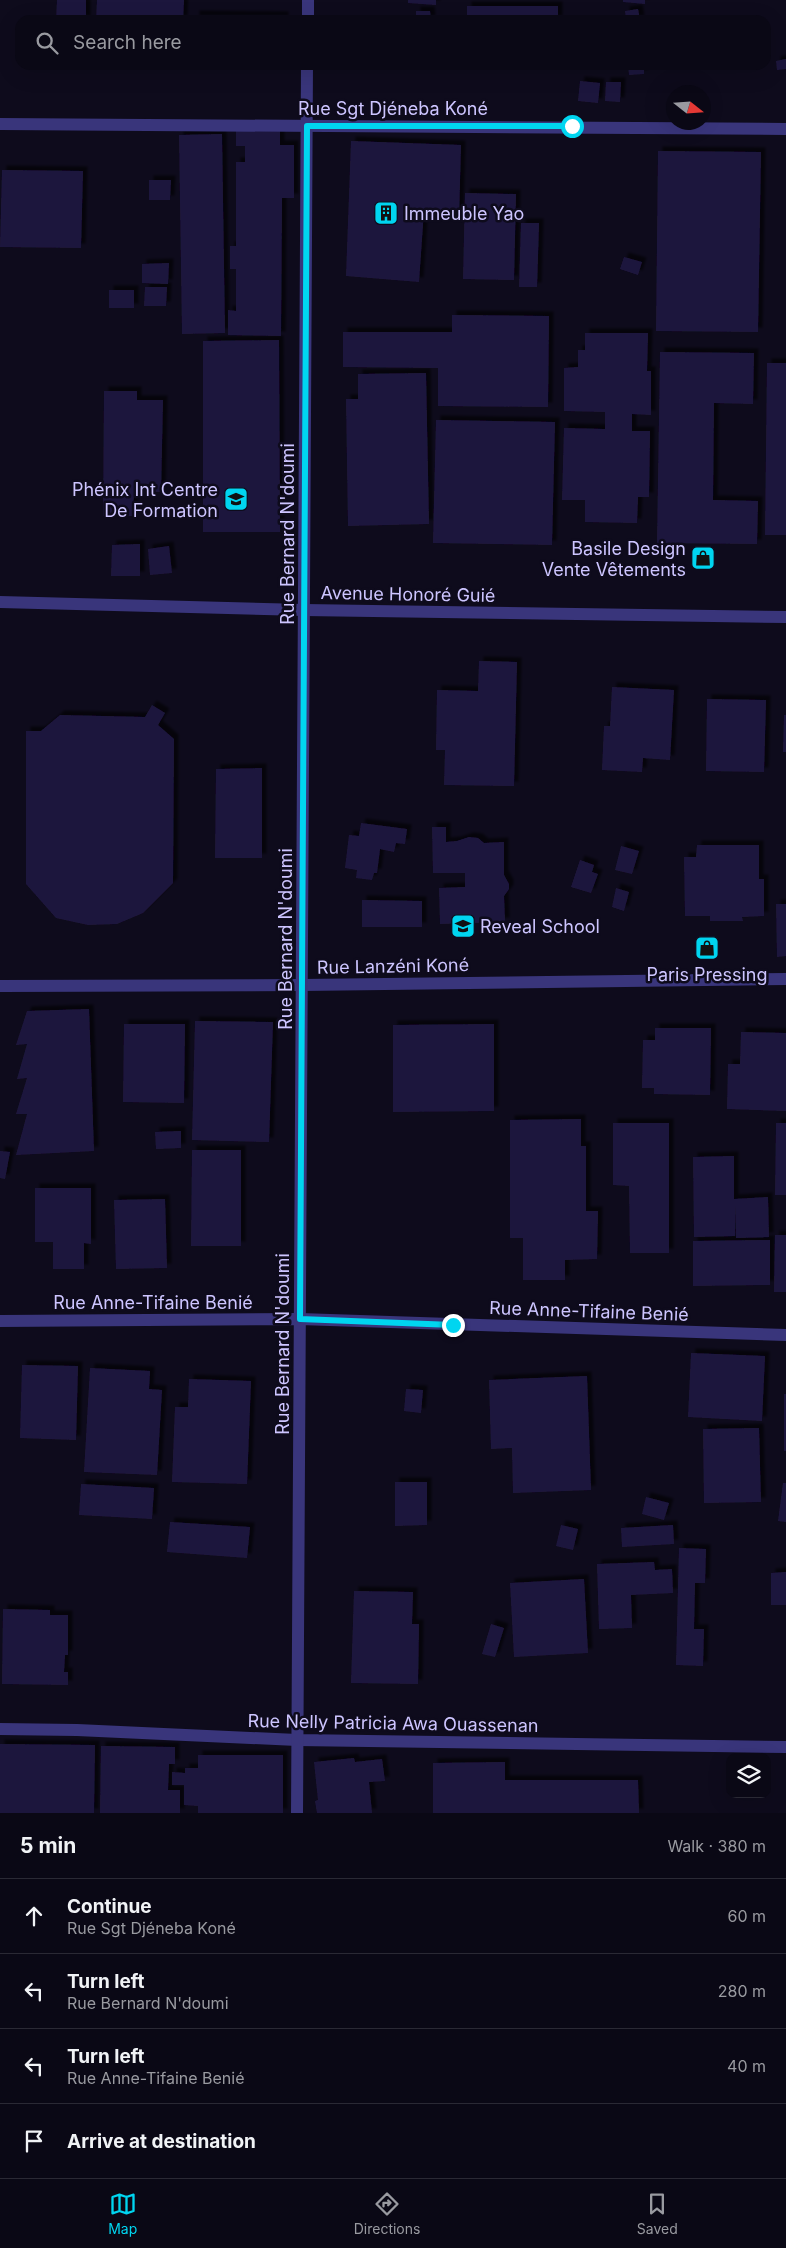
<!DOCTYPE html>
<html lang="en">
<head>
<meta charset="utf-8">
<style>
  :root { --surface:#0a0815; --page:#13111e; --text:#f1f3f6; --muted:#999aa0; --line:#2a2934; --accent:#00d5f0 }
  body { margin:0; font-family:Inter,sans-serif; background:var(--page); color:var(--text) }
  .controls { position:absolute; right:15px; bottom:15px; display:grid; overflow:hidden; border-radius:10px; box-shadow:0 5px 20px #0002 }
  .controls button { width:45px; height:45px; display:grid; place-items:center; padding:0; border:0; border-bottom:1px solid var(--line); background:var(--surface); color:var(--text); font:25px sans-serif }
  .compass { position:absolute; left:666px; top:85px; width:45px; height:45px; border-radius:50%; background:var(--surface); box-shadow:0 5px 20px #0002; rotate:107deg }
  .stop { position:absolute; width:15px; height:15px; margin:-11px; border:4px solid #00d5f0; border-radius:50%; background:#fff }
  .stop.end { background:#00d5f0; border-color:#fff; box-shadow:0 1px 5px #0008 }
  .list { margin:0; padding:0; list-style:none }
  h2 { display:flex; justify-content:space-between; align-items:center; height:65px; margin:0; padding:0 20px; font-size:21px }
  h2 small { font-size:16px; font-weight:400; color:var(--muted) }
  .list li { display:grid; grid-template-columns:32px 1fr auto; gap:15px; align-items:center; box-sizing:border-box; height:75px; padding:0 20px; border-top:1px solid var(--line) }
  .list b { display:block; font-size:19px; white-space:nowrap }
  .list p { margin:0; font-size:16px; white-space:nowrap; color:var(--muted) }
  .list em { font-size:16px; font-style:normal; color:var(--muted) }
  .icon { flex:none; width:28px; height:28px; fill:none; stroke:currentColor; stroke-width:2; stroke-linecap:round; stroke-linejoin:round }
  .map { position:relative; flex:none; width:786px; height:1813px; overflow:hidden }
  .search { position:absolute; background:var(--surface); box-shadow:0 5px 20px #0002; left:15px; right:15px; top:15px; height:55px; display:flex; align-items:center; gap:12px; box-sizing:border-box; padding:0 18px; border-radius:15px; color:var(--muted); font-size:19px }
  .sheet { height:365px; background:var(--surface) }
  nav { display:flex; justify-content:space-around; align-items:center; box-sizing:border-box; height:70px; border-top:1px solid var(--line); background:var(--surface); font-size:14px; color:var(--muted) }
  nav a { display:grid; justify-items:center; gap:2px }
  nav .on { color:var(--accent) }
  .map>svg:first-child { display:block }
  .building { fill:#1f173d; filter:url(#shadow) }
  .lines { fill:none; stroke-linecap:round; stroke-linejoin:round }
  .minor { stroke:#39357b; stroke-width:12 }
  .route { stroke:#00d5f0; stroke-width:6 }
  .labels { text-anchor:middle; dominant-baseline:central; stroke-width:5; stroke-linejoin:round; paint-order:stroke }
  .street-label { font-size:18px; fill:#cdc5ff; stroke:#0e0b1c }
  .poi-label { font-size:18px; fill:#cdc5ff; stroke:#0e0b1c; text-anchor:start }
</style>
</head>
<body>
<div class="map">
<svg width="786" height="1813" viewBox="0 0 786 1813">
  <defs>
    <filter id="shadow"><feDropShadow dx="4.5" dy="-4.5" stdDeviation="1" flood-color="#0009"/></filter>
  </defs>
  <rect width="100%" height="100%" fill="#0e0b1c"/>
  <!-- building -->
  <g class="building">
    <polygon points="57,0 86,0 86,20 56,20"/>
    <polygon points="97,0 184,0 183,20 96,20"/>
    <polygon points="408,0 436,0 436,5 408,3"/>
    <polygon points="623,0 645,0 645,4 623,2"/>
    <rect x="467" y="6" width="91" height="14"/>
    <polygon points="638,9 640,20 626,20 625,11"/>
    <polygon points="416,11 430,11 431,20 416,20"/>
    <polygon points="195,15 284,16 284,20 195,20"/>
    <polygon points="786,59 786,69 777,70 776,61"/>
    <polygon points="194,65 283,65 283,69 194,68"/>
    <rect x="597" y="65" width="23" height="4"/>
    <polygon points="628,65 644,65 644,74 629,75"/>
    <polygon points="580,81 600,83 598,103 578,101"/>
    <polygon points="606,82 621,82 620,102 605,101"/>
    <polygon points="236,129 280,129 280,145 294,145 294,198 282,198 281,336 228,335 228,310 236,311 236,269 230,269 230,246 236,246 236,162 245,162 245,146 236,146"/>
    <polygon points="222,134 225,333 182,334 179,135"/>
    <polygon points="351,141 461,145 459,217 424,210 419,282 346,276"/>
    <polygon points="658,151 761,152 758,332 656,331"/>
    <polygon points="2,170 83,171 81,248 0,247"/>
    <polygon points="149,180 171,180 170,200 149,200"/>
    <polygon points="465,193 516,194 514,280 463,279"/>
    <polygon points="521,223 539,223 537,287 519,287"/>
    <polygon points="624,257 642,262 638,275 620,269"/>
    <polygon points="169,263 168,284 142,283 142,264"/>
    <polygon points="145,287 167,287 166,306 144,306"/>
    <rect x="109" y="290" width="25" height="18"/>
    <polygon points="452,315 549,316 548,407 438,406 438,368 343,367 343,332 452,332"/>
    <polygon points="585,333 648,333 647,371 651,371 651,415 632,414 632,431 650,431 649,497 638,497 637,523 585,522 585,500 562,500 564,428 605,429 605,412 564,411 564,368 578,367 578,350 585,350"/>
    <polygon points="279,340 280,532 203,532 203,341"/>
    <polygon points="660,352 754,353 753,404 714,403 713,500 758,501 757,544 657,543"/>
    <polygon points="767,363 786,363 786,535 765,535"/>
    <polygon points="426,373 429,524 348,526 346,399 358,399 358,374"/>
    <polygon points="104,391 137,391 137,400 163,400 161,492 134,491 133,516 103,516"/>
    <polygon points="436,420 555,422 552,545 433,543"/>
    <polygon points="140,544 140,576 111,576 112,545"/>
    <polygon points="169,546 172,573 150,575 148,549"/>
    <polygon points="479,661 517,662 514,786 444,785 445,750 436,750 437,690 478,691"/>
    <polygon points="612,687 674,690 670,760 643,758 642,772 602,770 604,726 610,726"/>
    <polygon points="707,699 766,700 764,772 706,771"/>
    <polygon points="152,705 165,713 158,725 174,739 173,883 143,913 117,924 88,925 56,918 26,884 26,731 41,731 60,715 145,717"/>
    <polygon points="784,715 786,715 786,752 783,752"/>
    <polygon points="262,768 262,858 215,858 216,769"/>
    <polygon points="361,823 407,829 405,844 396,843 394,852 380,849 377,873 374,873 372,880 356,878 357,870 345,868 349,835 359,836"/>
    <polygon points="432,827 446,827 446,842 457,841 469,837 478,838 484,843 504,842 504,875 509,884 509,889 504,896 505,922 440,924 439,888 465,887 465,873 433,873"/>
    <polygon points="697,845 759,845 759,879 764,879 764,916 742,917 743,921 710,921 710,916 685,916 684,857 696,857"/>
    <polygon points="621,846 639,851 632,874 615,870"/>
    <polygon points="580,860 594,865 592,872 598,874 591,893 571,887"/>
    <polygon points="616,888 629,892 624,911 612,907"/>
    <polygon points="362,900 422,901 422,927 362,927"/>
    <polygon points="776,904 786,904 786,956 777,957"/>
    <polygon points="89,1009 94,1151 16,1155 27,1114 16,1114 27,1078 17,1079 27,1044 16,1045 27,1011"/>
    <polygon points="195,1021 273,1022 269,1142 192,1140"/>
    <polygon points="124,1024 185,1024 184,1103 123,1102"/>
    <polygon points="494,1024 494,1111 393,1112 393,1025"/>
    <polygon points="655,1028 711,1028 710,1095 654,1094 654,1088 642,1088 643,1040 655,1040"/>
    <polygon points="741,1032 786,1033 786,1111 727,1109 728,1064 740,1064"/>
    <polygon points="581,1119 581,1146 586,1146 586,1211 598,1211 597,1259 565,1260 565,1280 523,1280 523,1238 510,1238 510,1120"/>
    <polygon points="613,1123 669,1123 669,1253 630,1253 629,1186 613,1185"/>
    <polygon points="776,1123 786,1123 786,1195 775,1195"/>
    <polygon points="181,1131 181,1148 156,1149 155,1132"/>
    <polygon points="192,1150 241,1150 241,1246 191,1246"/>
    <polygon points="0,1151 10,1152 5,1179 0,1178"/>
    <polygon points="734,1156 734,1199 768,1197 769,1237 736,1238 735,1205 735,1236 694,1237 693,1157"/>
    <polygon points="35,1188 91,1188 91,1244 84,1243 84,1269 53,1269 53,1242 35,1242"/>
    <polygon points="165,1199 167,1268 116,1269 114,1200"/>
    <polygon points="775,1235 786,1235 786,1292 774,1292"/>
    <polygon points="770,1240 770,1285 693,1286 693,1241"/>
    <polygon points="691,1353 765,1356 762,1421 688,1417"/>
    <polygon points="22,1365 78,1366 76,1440 20,1438"/>
    <polygon points="90,1368 150,1371 149,1389 162,1390 157,1475 84,1472"/>
    <polygon points="587,1376 591,1490 513,1493 512,1448 491,1449 489,1380"/>
    <polygon points="189,1379 251,1381 247,1484 172,1482 175,1407 188,1407"/>
    <polygon points="406,1389 423,1390 421,1413 404,1411"/>
    <rect x="784" y="1394" width="2" height="57"/>
    <polygon points="759,1428 761,1502 704,1503 703,1429"/>
    <polygon points="395,1482 427,1482 427,1525 395,1526"/>
    <polygon points="783,1483 786,1483 786,1522 778,1521"/>
    <polygon points="81,1484 154,1488 152,1519 79,1515"/>
    <polygon points="646,1497 669,1503 664,1520 642,1514"/>
    <polygon points="170,1522 250,1527 247,1558 167,1552"/>
    <polygon points="561,1525 578,1529 573,1550 556,1546"/>
    <polygon points="673,1525 674,1544 622,1547 621,1528"/>
    <polygon points="679,1548 706,1549 705,1583 695,1583 694,1629 704,1629 703,1666 676,1665"/>
    <polygon points="654,1562 655,1570 672,1569 673,1593 631,1595 632,1628 599,1629 597,1564"/>
    <polygon points="786,1572 786,1605 771,1605 771,1573"/>
    <polygon points="584,1579 588,1653 514,1657 510,1583"/>
    <polygon points="354,1591 413,1592 412,1624 419,1624 418,1684 351,1683"/>
    <polygon points="3,1609 50,1610 50,1615 68,1615 68,1655 65,1655 64,1672 68,1672 68,1685 2,1684"/>
    <polygon points="491,1624 504,1628 495,1657 482,1654"/>
    <polygon points="0,1744 95,1745 94,1813 0,1813"/>
    <polygon points="101,1746 175,1747 175,1764 169,1764 168,1790 180,1790 180,1813 100,1813"/>
    <polygon points="198,1755 283,1755 283,1813 198,1813 198,1806 184,1805 184,1785 172,1785 172,1772 185,1773 185,1768 198,1768"/>
    <polygon points="354,1758 355,1762 382,1759 385,1781 369,1782 372,1813 317,1813 315,1801 318,1800 314,1762"/>
    <polygon points="505,1762 505,1780 638,1780 639,1813 433,1813 433,1763"/>
  </g>
  <g class="lines">
    <!-- minor -->
    <g class="minor">
      <polyline points="308,20 308,0"/>
      <polyline points="0,124 786,129"/>
      <polyline points="0,602 304,610 786,617"/>
      <polyline points="0,986 302,985 786,979"/>
      <polyline points="0,1321 300,1319 786,1335"/>
      <polyline points="0,1729 77,1730 297,1740 786,1747"/>
      <polyline points="297,1813 307,65"/>
    </g>
  </g>
  <g class="lines">
    <!-- route -->
    <polyline class="route" points="453,1325 300,1319 307,126 572,126"/>
  </g>
  <!-- icons -->
  <defs>
    <g id="building-square" transform="scale(1.25)"><rect x="-9" y="-9" width="18" height="18" rx="4" fill="#00d5f0" stroke="#0e0b1c"/><path d="M-4-6H4V6H1V3H-1V6H-4ZM-2.5-4.3h1.7v1.8h-1.7ZM.8-4.3h1.7v1.8H.8ZM-2.5-1h1.7V.8h-1.7ZM.8-1h1.7V.8H.8Z" fill="#111"/></g>
    <g id="university-square" transform="scale(1.25)"><rect x="-9" y="-9" width="18" height="18" rx="4" fill="#00d5f0" stroke="#0e0b1c"/><path d="M0-5L7-2L0 1L-7-2ZM-4 1L0 2.5L4 1V4Q0 6-4 4Z" fill="#111"/></g>
    <g id="shop-square" transform="scale(1.25)"><rect x="-9" y="-9" width="18" height="18" rx="4" fill="#00d5f0" stroke="#0e0b1c"/><path d="M-5-2.5h2.3a2.7 3.5 0 0 1 5.4 0H5L5.5 6h-11ZM-1.5-2.5h3a1.5 2.3 0 0 0-3 0Z" fill="#111"/></g>
    <g id="school-square" transform="scale(1.25)"><rect x="-9" y="-9" width="18" height="18" rx="4" fill="#00d5f0" stroke="#0e0b1c"/><path d="M0-5L7-2L0 1L-7-2ZM-4 1L0 2.5L4 1V4Q0 6-4 4Z" fill="#111"/></g>
  </defs>
  <g fill-rule="evenodd">
    <use href="#building-square" x="386" y="213"/>
    <use href="#university-square" x="236" y="499"/>
    <use href="#shop-square" x="703" y="558"/>
    <use href="#school-square" x="463" y="926"/>
    <use href="#shop-square" x="707" y="948"/>
  </g>
  <g class="labels">
    <!-- street labels -->
    <g class="street-label">
      <text x="393" y="108">Rue Sgt Djéneba Koné</text>
      <text transform="translate(287 534) rotate(-90)">Rue Bernard N'doumi</text>
      <text transform="translate(408 594) rotate(1)">Avenue Honoré Guié</text>
      <text transform="translate(285 939) rotate(-90)">Rue Bernard N'doumi</text>
      <text transform="translate(393 966) rotate(-1)">Rue Lanzéni Koné</text>
      <text x="153" y="1302">Rue Anne-Tifaine Benié</text>
      <text transform="translate(589 1311) rotate(2)">Rue Anne-Tifaine Benié</text>
      <text transform="translate(282 1344) rotate(-90)">Rue Bernard N'doumi</text>
      <text transform="translate(393 1723) rotate(1)">Rue Nelly Patricia Awa Ouassenan</text>
    </g>
    <!-- poi labels -->
    <g class="poi-label">
      <text x="404" y="213">Immeuble Yao</text>
      <text x="218" y="489" text-anchor="end">Phénix Int Centre<tspan x="218" dy="21">De Formation</tspan></text>
      <text x="686" y="548" text-anchor="end">Basile Design<tspan x="686" dy="21">Vente Vêtements</tspan></text>
      <text x="480" y="926">Reveal School</text>
      <text x="707" y="974" text-anchor="middle">Paris Pressing</text>
    </g>
  </g>
</svg>
<div class="controls">
<button><svg class="icon" aria-label="layers" viewBox="0 0 24 24"><path d="M12 4l9 5-9 5-9-5zM3 14l9 5 9-5"/></svg></button>
</div>
<svg class="compass" viewBox="-18 -18 36 36"><path d="M0-13l5 13h-10z" fill="#e53935"/><path d="M0 13l5-13h-10z" fill="#999aa0"/></svg>
<div class="stop" style="left:572px;top:126px"></div>
<div class="stop end" style="left:453px;top:1325px"></div>
<div class="search"><svg class="icon" aria-label="search" viewBox="0 0 24 24"><circle cx="10" cy="10" r="6"/><path d="M15 15l6 6"/></svg>Search here</div>
</div>
<section class="sheet">
<h2>5 min<small>Walk · 380 m</small></h2>
<ul class="list">
<li><svg class="icon" aria-label="ahead" viewBox="0 0 24 24"><path d="M12 20V5M6 11l6-6 6 6"/></svg><div><b>Continue</b><p>Rue Sgt Djéneba Koné</p></div><em>60 m</em></li>
<li><svg class="icon" aria-label="left" viewBox="0 0 24 24"><path d="M17 20v-9H6M10 6l-5 5 5 5"/></svg><div><b>Turn left</b><p>Rue Bernard N'doumi</p></div><em>280 m</em></li>
<li><svg class="icon" aria-label="left" viewBox="0 0 24 24"><path d="M17 20v-9H6M10 6l-5 5 5 5"/></svg><div><b>Turn left</b><p>Rue Anne-Tifaine Benié</p></div><em>40 m</em></li>
<li><svg class="icon" aria-label="arrive" viewBox="0 0 24 24"><path d="M6 21V4h12l-3 4 3 4H6"/></svg><div><b>Arrive at destination</b></div></li>
</ul>
</section>
<nav>
<a class="on"><svg class="icon" aria-label="map" viewBox="0 0 24 24"><path d="M3 6l6-2 6 2 6-2v14l-6 2-6-2-6 2zM9 4v14M15 6v14"/></svg>Map</a>
<a><svg class="icon" aria-label="directions" viewBox="0 0 24 24"><path d="M12 3l9 9-9 9-9-9zM9 14v-3h6M13 9l2 2-2 2"/></svg>Directions</a>
<a><svg class="icon" aria-label="saved" viewBox="0 0 24 24"><path d="M7 4h10v16l-5-4-5 4z"/></svg>Saved</a>
</nav>
</body>
</html>
